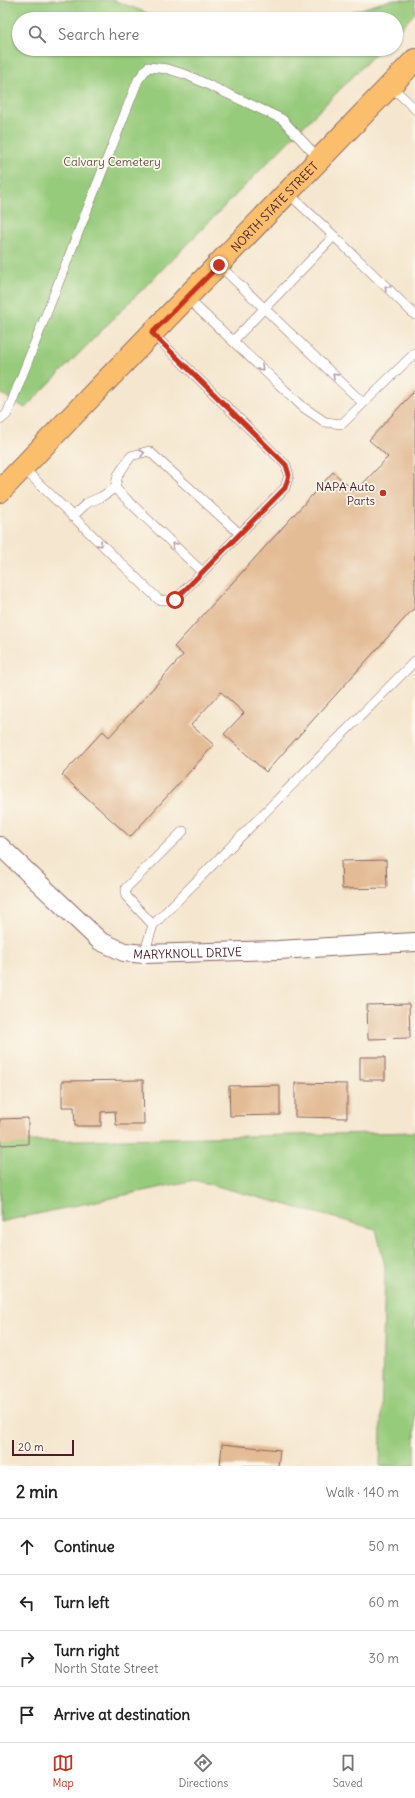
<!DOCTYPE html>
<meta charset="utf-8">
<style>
:root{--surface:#fff;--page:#f2f2f2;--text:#222;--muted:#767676;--line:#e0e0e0;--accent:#c8321e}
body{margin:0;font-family:Delius,sans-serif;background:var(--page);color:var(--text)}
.scale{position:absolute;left:12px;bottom:10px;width:62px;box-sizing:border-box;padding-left:4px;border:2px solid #4a1f2b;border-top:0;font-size:11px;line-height:14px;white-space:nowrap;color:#4a1f2b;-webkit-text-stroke:3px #fbf7ec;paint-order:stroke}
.stop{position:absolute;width:12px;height:12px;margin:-9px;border:3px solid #c8321e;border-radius:50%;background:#fff}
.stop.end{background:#c8321e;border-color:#fff;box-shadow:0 1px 4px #0008}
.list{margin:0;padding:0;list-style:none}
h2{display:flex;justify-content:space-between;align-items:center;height:52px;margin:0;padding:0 16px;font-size:17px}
h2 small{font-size:13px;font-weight:400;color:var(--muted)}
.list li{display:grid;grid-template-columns:26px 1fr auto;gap:12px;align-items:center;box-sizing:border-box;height:56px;padding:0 16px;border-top:1px solid var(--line)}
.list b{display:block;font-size:15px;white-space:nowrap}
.list p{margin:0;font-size:13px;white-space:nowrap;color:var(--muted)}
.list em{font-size:13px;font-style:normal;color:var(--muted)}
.icon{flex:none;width:22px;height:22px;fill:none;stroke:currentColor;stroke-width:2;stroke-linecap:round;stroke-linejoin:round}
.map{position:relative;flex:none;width:415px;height:1466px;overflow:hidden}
.search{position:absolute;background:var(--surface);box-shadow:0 1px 3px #0004;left:12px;right:12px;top:12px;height:44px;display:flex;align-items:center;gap:10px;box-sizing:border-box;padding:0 14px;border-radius:22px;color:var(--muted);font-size:15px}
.sheet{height:276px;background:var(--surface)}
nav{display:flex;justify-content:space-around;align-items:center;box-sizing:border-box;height:56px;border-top:1px solid var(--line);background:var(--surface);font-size:11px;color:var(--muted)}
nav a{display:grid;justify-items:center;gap:2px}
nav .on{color:var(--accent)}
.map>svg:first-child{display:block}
.green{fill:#97cb7c;stroke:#707554}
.building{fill:#e3bb94}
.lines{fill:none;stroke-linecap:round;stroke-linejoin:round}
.service-casing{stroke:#866564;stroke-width:10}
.minor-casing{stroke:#866564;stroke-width:20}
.primary-casing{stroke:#866564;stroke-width:24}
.service{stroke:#fff;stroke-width:9}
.minor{stroke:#fff;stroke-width:18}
.primary{stroke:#fabe6d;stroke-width:22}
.oneway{stroke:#ae9aa0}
.route{stroke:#c8321e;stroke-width:5}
.poi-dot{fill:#c8321e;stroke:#fbf7ec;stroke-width:1.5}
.labels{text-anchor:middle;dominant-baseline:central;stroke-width:3.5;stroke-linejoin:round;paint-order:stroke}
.park-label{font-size:12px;fill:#615343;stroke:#fbf7ec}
.street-label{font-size:12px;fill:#4a1f2b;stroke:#fbf7ec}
.poi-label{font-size:12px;fill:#4a1f2b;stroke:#fbf7ec;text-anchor:end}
</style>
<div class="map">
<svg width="415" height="1466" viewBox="0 0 415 1466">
<rect width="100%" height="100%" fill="#fbf7ec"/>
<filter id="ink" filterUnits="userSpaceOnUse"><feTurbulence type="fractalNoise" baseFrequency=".025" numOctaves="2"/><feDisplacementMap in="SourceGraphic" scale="8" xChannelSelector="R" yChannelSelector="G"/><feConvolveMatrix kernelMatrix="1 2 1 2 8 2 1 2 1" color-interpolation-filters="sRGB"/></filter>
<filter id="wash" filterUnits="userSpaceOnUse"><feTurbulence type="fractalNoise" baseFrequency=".012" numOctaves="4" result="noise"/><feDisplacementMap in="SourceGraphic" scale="16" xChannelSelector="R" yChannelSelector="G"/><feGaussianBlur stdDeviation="0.9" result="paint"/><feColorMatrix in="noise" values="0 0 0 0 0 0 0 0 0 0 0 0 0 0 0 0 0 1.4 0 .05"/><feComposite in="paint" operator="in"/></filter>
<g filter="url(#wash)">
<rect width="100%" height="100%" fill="#f5e7cf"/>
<path class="green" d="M0,0H113L163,19H19V49H380L25,408L0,393Z
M391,0H415V13L396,33V19H327Z
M415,1132V1466H380L385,1266L376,1229L194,1180L0,1222V1142Z"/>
<g id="blocks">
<path class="building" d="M415,390V607L266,772L224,734L244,713L221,692L191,725L214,745L130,837L62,775L103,731L109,737L183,655L174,647L333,472L355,492L388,457L369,440Z
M386,860L387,888L342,889L341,861Z
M409,1004L410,1038L368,1039L367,1005Z
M360,1057H385V1080H360Z
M143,1080L144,1125H116L115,1111L101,1112V1126H75L74,1107H62V1081Z
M295,1083L347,1084V1118L295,1117Z
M280,1085V1115L230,1116L229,1086Z
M28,1118V1144L0,1145V1119Z
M222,1444L280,1450L278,1466H220Z"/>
</g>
</g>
<g filter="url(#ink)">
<use href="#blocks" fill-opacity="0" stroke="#866564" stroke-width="1"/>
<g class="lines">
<g class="service-casing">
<path id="service" d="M390,85L415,109
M287,192L334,236L415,315
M219,265L363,403
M187,298L303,407L325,422L342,424L415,353
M233,341L334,236
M0,420L7,414L138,80L148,67L168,69L187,75L282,119L319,159
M23,468L159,600H175L285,488L289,475L286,465L152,333
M72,517L87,503L101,497L115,488
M202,572L115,488L118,475L131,456L149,451L240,534
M153,925L126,896V888L183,831
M144,954L153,925L415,661"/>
</g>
<g class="minor-casing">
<g id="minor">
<path id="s1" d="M0,846L100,941L124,952L144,954L278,950L415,942"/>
</g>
</g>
<g class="primary-casing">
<g id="primary">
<path id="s2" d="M0,491L415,60"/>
</g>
</g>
<use href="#service" class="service"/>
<use href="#minor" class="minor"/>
<use href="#primary" class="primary"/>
</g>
<defs><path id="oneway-chevron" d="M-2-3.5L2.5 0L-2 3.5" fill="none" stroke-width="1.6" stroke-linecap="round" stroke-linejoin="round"/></defs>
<g class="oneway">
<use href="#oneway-chevron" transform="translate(387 288) rotate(-135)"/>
<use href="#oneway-chevron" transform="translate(261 368) rotate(44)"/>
<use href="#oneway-chevron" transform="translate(335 376) rotate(-136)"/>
<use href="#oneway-chevron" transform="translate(142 453) rotate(-14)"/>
<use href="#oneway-chevron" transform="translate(100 544) rotate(44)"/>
<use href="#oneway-chevron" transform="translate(174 545) rotate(-136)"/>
</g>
</g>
<g class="lines" filter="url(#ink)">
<path class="route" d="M175,600L285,488L289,475L286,465L152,333L219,265"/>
</g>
<circle class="poi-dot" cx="383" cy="493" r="4"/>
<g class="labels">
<g class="park-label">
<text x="112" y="161">Calvary Cemetery</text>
</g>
<g class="street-label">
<text stroke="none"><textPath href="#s2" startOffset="395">NORTH STATE STREET</textPath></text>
<text stroke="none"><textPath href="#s1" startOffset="228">MARYKNOLL DRIVE</textPath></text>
</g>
<g class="poi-label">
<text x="375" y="486">NAPA Auto<tspan x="375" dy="14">Parts</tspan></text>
</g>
</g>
</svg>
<div class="scale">20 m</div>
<div class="stop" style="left:175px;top:600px"></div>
<div class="stop end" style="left:219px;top:265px"></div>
<div class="search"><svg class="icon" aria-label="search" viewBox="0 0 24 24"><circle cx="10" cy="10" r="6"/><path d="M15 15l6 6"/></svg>Search here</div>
</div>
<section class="sheet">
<h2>2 min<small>Walk · 140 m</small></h2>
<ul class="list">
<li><svg class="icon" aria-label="ahead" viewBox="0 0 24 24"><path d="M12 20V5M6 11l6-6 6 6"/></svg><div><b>Continue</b></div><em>50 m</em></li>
<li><svg class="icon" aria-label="left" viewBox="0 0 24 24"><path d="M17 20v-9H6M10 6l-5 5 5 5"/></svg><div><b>Turn left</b></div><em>60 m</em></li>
<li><svg class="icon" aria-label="right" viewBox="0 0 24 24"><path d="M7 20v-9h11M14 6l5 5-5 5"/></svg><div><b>Turn right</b><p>North State Street</p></div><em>30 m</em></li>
<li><svg class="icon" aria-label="arrive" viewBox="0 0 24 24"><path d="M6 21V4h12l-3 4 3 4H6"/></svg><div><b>Arrive at destination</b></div></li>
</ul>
</section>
<nav>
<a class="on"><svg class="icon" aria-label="map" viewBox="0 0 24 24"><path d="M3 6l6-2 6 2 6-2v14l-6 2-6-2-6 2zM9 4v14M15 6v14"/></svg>Map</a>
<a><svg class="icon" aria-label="directions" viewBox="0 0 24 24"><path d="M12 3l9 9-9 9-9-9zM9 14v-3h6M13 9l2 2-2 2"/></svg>Directions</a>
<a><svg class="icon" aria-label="saved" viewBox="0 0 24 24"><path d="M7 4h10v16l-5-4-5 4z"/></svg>Saved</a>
</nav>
